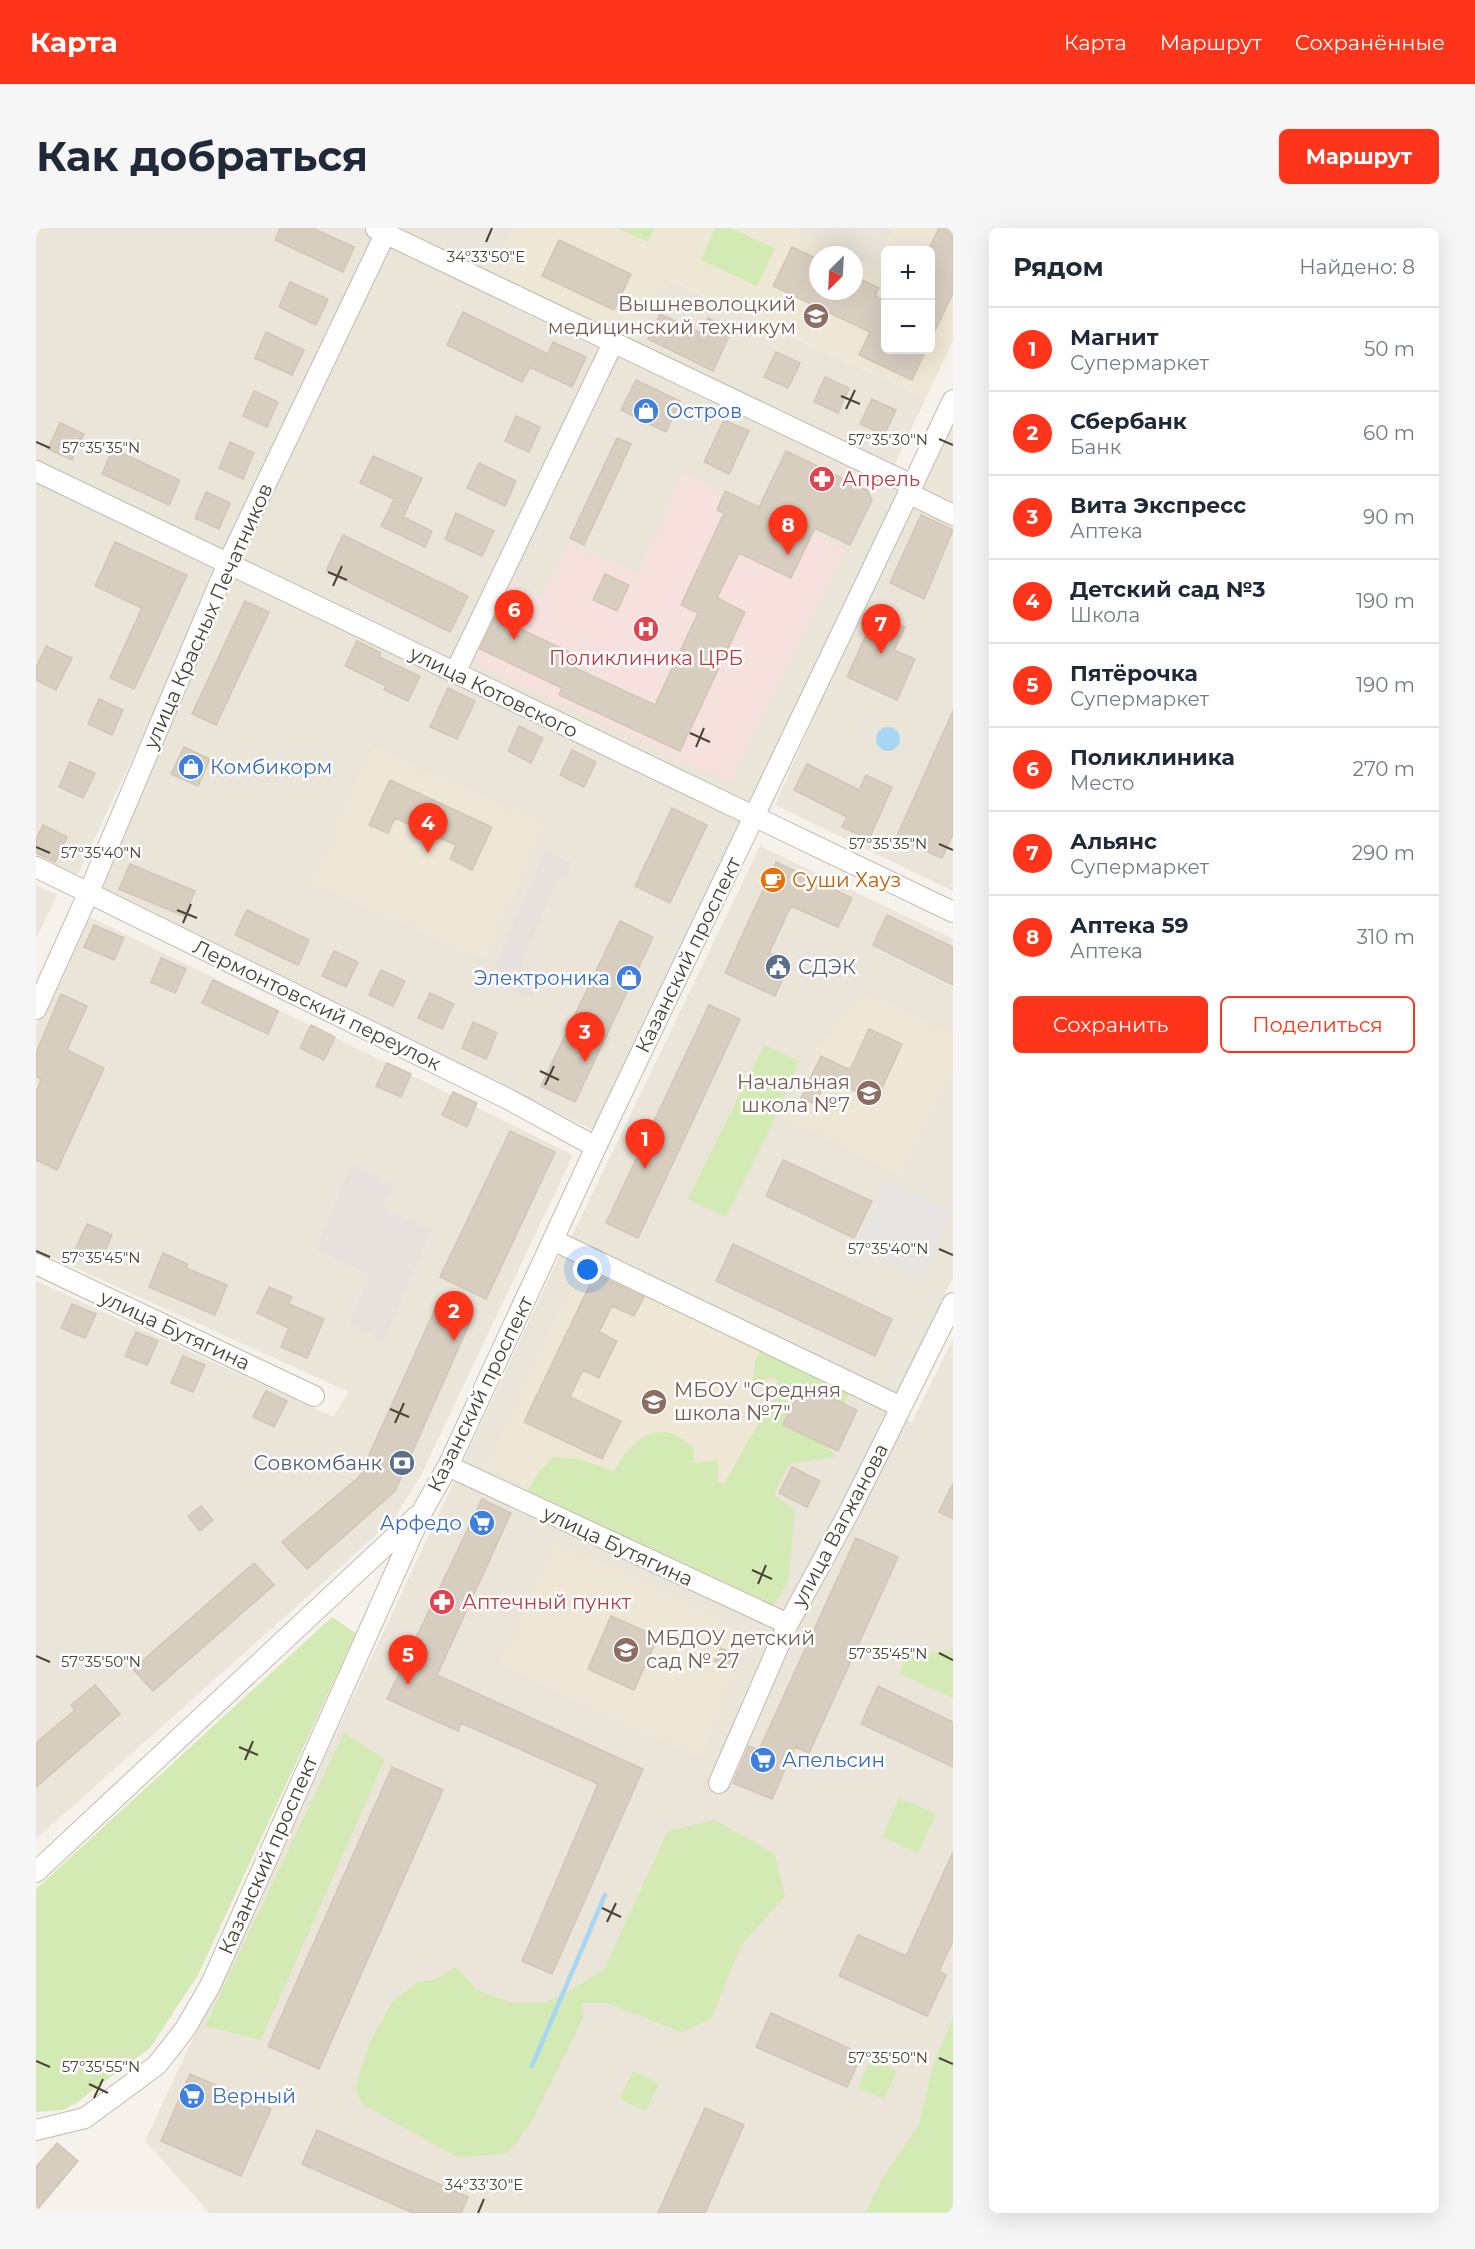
<!DOCTYPE html>
<html lang="ru">
<meta charset="utf-8">
<style>
:root{--surface:#fff;--page:#f6f6f7;--text:#1f2937;--muted:#747a83;--line:#e0e1e3;--accent:#fe351a}
body{margin:0;font-family:Montserrat,sans-serif;background:var(--page);color:var(--text)}
.controls{position:absolute;right:18px;top:18px;display:grid;overflow:hidden;border-radius:9px;box-shadow:0 6px 24px #0002}
.controls button{width:54px;height:54px;display:grid;place-items:center;padding:0;border:0;border-bottom:2px solid var(--line);background:var(--surface);color:var(--text);font:30px sans-serif}
.compass{position:absolute;left:773px;top:18px;width:54px;height:54px;border-radius:50%;background:var(--surface);box-shadow:0 6px 24px #0002;rotate:204deg}
.you{position:absolute;left:552px;top:1042px;width:21px;height:21px;margin:-15px;border:4px solid #fff;border-radius:50%;background:#1a73e8;box-shadow:0 0 0 9px #1a73e833}
.badge{display:grid;place-items:center;width:39px;height:39px;border-radius:50%;background:var(--accent);color:#fff;font-size:20px;font-weight:700}
.pin{position:absolute;translate:-50% -50px;filter:drop-shadow(0 2px 3px #0008)}
.pin::after{content:'';position:absolute;top:32px;width:21px;height:18px;background:inherit;clip-path:polygon(0 0,100% 0,50% 100%)}
.list{margin:0;padding:0;list-style:none}
h2{display:flex;justify-content:space-between;align-items:center;height:78px;margin:0;padding:0 24px;font-size:26px}
h2 small{font-size:20px;font-weight:400;color:var(--muted)}
.list li{display:grid;grid-template-columns:39px 1fr auto;gap:18px;align-items:center;box-sizing:border-box;height:84px;padding:0 24px;border-top:2px solid var(--line)}
.list b{display:block;font-size:22px;white-space:nowrap}
.list p{margin:0;font-size:20px;white-space:nowrap;color:var(--muted)}
.list em{font-size:20px;font-style:normal;color:var(--muted)}
.actions{display:flex;gap:12px;padding:18px 24px}
.actions a{flex:1;padding:14px 0;border:2px solid var(--accent);border-radius:9px;text-align:center;font-size:21px;color:var(--accent)}
.actions .main{background:var(--accent);color:#fff}
.map{position:relative;flex:none;width:917px;height:1985px;overflow:hidden;border-radius:9px}
header{display:flex;align-items:center;gap:36px;box-sizing:border-box;height:84px;padding:0 30px;background:var(--accent);color:#fff}
header strong{font-size:28px}
nav{display:flex;gap:33px;margin-inline-start:auto;font-size:21px}
.intro{display:flex;align-items:center;justify-content:space-between;box-sizing:border-box;height:144px;padding:0 36px}
h1{margin:0;font-size:42px}
.button{padding:15px 27px;border-radius:9px;background:var(--accent);color:#fff;font-size:21px;font-weight:700}
main{display:flex;gap:36px;padding:0 36px}
aside{flex:1;background:var(--surface);border-radius:9px;box-shadow:0 6px 24px #0002}
.map>svg:first-child{display:block}
.residential{fill:#eae4d9}
.industrial{fill:#e6e1dc}
.education{fill:#efe7d5;fill-rule:evenodd}
.medical{fill:#f6e1df}
.green{fill:#d3eab4}
.parking{fill:#e7e5e2}
.water{fill:#a7d6f2}
.lines{fill:none;stroke-linecap:round;stroke-linejoin:round}
.stream{stroke:#a7d6f2;stroke-width:4.5}
.building{fill:#d8cec0;stroke:#d3c5b3;stroke-width:1.5}
.minor-casing{stroke:#c2baad;stroke-width:22}
.minor{stroke:#fff;stroke-width:20}
.ticks{fill:none;stroke:#4a4338;stroke-width:2}
.labels{text-anchor:middle;dominant-baseline:central;stroke-width:5;stroke-linejoin:round;paint-order:stroke}
.education-label{font-size:20px;fill:#785e54;stroke:#fff;text-anchor:end}
.shop-label{font-size:20px;fill:#366cbe;stroke:#fff;text-anchor:start}
.health-label{font-size:20px;fill:#be3a42;stroke:#fff;text-anchor:start}
.street-label{font-size:20px;fill:#4a4338;stroke:#fff}
.food-label{font-size:20px;fill:#c56008;stroke:#fff;text-anchor:start}
.service-label{font-size:20px;fill:#4e5e75;stroke:#fff;text-anchor:start}
.ticks-label{font-size:15px;text-anchor:middle;fill:#4a4338;stroke:#fff;stroke-width:5;stroke-linejoin:round;paint-order:stroke}
</style>
<header>
<strong>Карта</strong>
<nav><a>Карта</a><a>Маршрут</a><a>Сохранённые</a></nav>
</header>
<div class="intro"><h1>Как добраться</h1><a class="button">Маршрут</a></div>
<main>
<div class="map">
<svg width="917" height="1985" viewBox="0 0 917 1985">
<rect width="100%" height="100%" fill="#f6f2eb"/>
<path class="residential" d="M0,0H327L342,7L191,331L0,238Z
M355,0H478L454,52Z
M754,0H858L839,40L818,30V27H812Z
M353,13L869,257L717,582L196,333Z
M628,50L890,170L857,240L598,118Z
M917,181V663L739,577L878,262Z
M0,243L188,335L39,652L0,632Z
M194,344L709,590L559,903L62,658Z
M724,618L917,711V1050L861,1166L535,1010Z
M0,657L21,667L0,711Z
M48,686L537,927L384,1249L358,1291L0,1611V1053L297,1189L313,1164L0,1022V798Z
M525,1025L876,1194L917,1111V1842L850,1985H174L109,1913Z"/>
<path class="industrial" d="M509,623L535,635L528,650L523,648L485,737L506,746L496,770L465,756L471,743L459,738Z
M315,937L358,957L346,980L395,1002L348,1112L313,1096L334,1047L280,1021Z"/>
<path class="education" d="M478,0H754L812,27H782V63H818V30L839,40L858,0H917V113L890,170L629,50L598,118L454,52ZM850,22H894V122H850Z
M337,519L508,597L448,731L275,654Z
M830,767L917,806V839L865,946L749,891L783,818Z
M546,1035L769,1143L673,1344L451,1240Z
M521,1313L716,1409L662,1530L464,1435Z"/>
<path class="medical" d="M647,245L809,321L694,554L434,432L474,355L506,371L532,316L602,346Z"/>
<path class="green" d="M581,0H618L612,14Z
M679,0H694L739,20L721,58L665,32Z
M728,817L763,833L734,901L690,989L652,971Z
M729,1116L814,1158C811,1180 796,1193 786,1213L800,1229L753,1236L738,1266L759,1283L752,1354L738,1378C702,1382 671,1345 641,1332C635,1330 628,1330 622,1329L491,1265L500,1248L516,1229L543,1231L578,1243C590,1222 610,1197 638,1206C645,1209 652,1216 658,1220L657,1235L682,1232V1252L687,1257L743,1160L740,1149L717,1154L719,1132Z
M296,1389L320,1405L162,1747L114,1820L40,1875L27,1882L0,1884V1661Z
M917,1422V1470L864,1446L869,1428Z
M308,1505L349,1531L225,1812L169,1798Z
M863,1570L900,1586L882,1625L846,1609Z
M678,1592L739,1626L749,1668L705,1718L675,1791L645,1804L571,1775H546L547,1791L492,1901L488,1902L480,1916L468,1926L421,1929L326,1876L319,1861L333,1816L356,1774L381,1754L398,1752L420,1739L441,1762L476,1775H509L537,1761L568,1741L632,1603Z
M917,1790V1985H829L848,1948L883,1896L896,1840Z
M835,1831L861,1843L848,1871L822,1860Z
M597,1843L623,1855L610,1883L584,1871Z"/>
<path class="parking" d="M850,953L916,984L886,1050L819,1019Z"/>
<path class="water" d="M840 511a12 12 0 1 1 24 0a12 12 0 1 1-24 0Z"/>
<g class="lines">
<path class="stream" d="M496,1838L569,1667"/>
</g>
<path class="building" d="M244,0H276L318,19L307,44L239,12Z
M903,0H917V65L894,113V19Z
M523,12L595,46L578,82L506,48Z
M756,19L782,31V63H818V48L843,60L839,68L849,73V122H890L876,152L823,127L834,104L737,58Z
M254,54L292,71L280,97L243,79Z
M427,84L512,126L517,114L550,129L536,159L494,139L486,154L411,117Z
M624,86L665,105L672,90L696,101L677,143L612,111Z
M230,104L268,122L256,147L219,130Z
M740,124L764,135L752,160L728,149Z
M789,149L813,160L802,185L778,174Z
M600,152L644,173L630,204L585,182Z
M218,163L242,174L231,199L207,188Z
M836,171L860,182L848,207L824,196Z
M480,188L504,199L493,224L469,213Z
M688,192L713,203L693,246L668,234Z
M24,195L48,206L36,232L12,221Z
M581,210L595,216L548,317L534,310Z
M194,214L218,225L207,251L183,240Z
M77,221L144,252L133,277L66,246Z
M750,223L831,262L836,272L814,317L779,300L755,350L703,325L681,370L709,384L644,523L523,467L526,460L444,421L459,389L542,428L537,439L619,477L662,385L645,377L688,285L681,282L689,263L723,279Z
M337,228L386,250L367,289L396,303L389,319L345,298L358,271L324,255Z
M443,235L480,253L469,278L431,260Z
M170,264L194,275L183,301L159,290Z
M420,285L458,303L446,328L409,311Z
M885,287L917,302L888,371L854,355Z
M307,307L432,368L414,404L290,343Z
M79,314L151,347L98,461L74,450L106,380L59,358Z
M569,346L593,357L581,383L557,372Z
M209,373L233,384L180,497L156,486Z
M840,385L869,399L858,422L879,431L861,472L811,449Z
M321,413L345,425L343,429L384,448L372,473L348,462L350,458L309,438Z
M10,418L36,430L20,462L0,452V440Z
M412,460L439,473L421,511L394,499Z
M63,471L87,482L76,507L52,496Z
M917,483V606L906,630L860,610Z
M483,498L507,510L495,535L472,523Z
M148,519L174,531L162,558L135,546Z
M536,522L560,534L548,559L524,547Z
M34,534L59,545L47,570L23,559Z
M771,536L823,562L830,547L856,559L833,611L806,599L811,589L758,562Z
M354,552L456,599L436,642L414,631L420,617L359,590L352,605L333,597Z
M636,580L671,597L634,675L599,658Z
M7,597L31,609L19,634L0,625V612Z
M740,634L816,670L802,699L755,678L733,725L754,735L739,768L689,745Z
M94,636L159,663L148,688L83,661Z
M211,682L273,712L262,737L199,707Z
M851,687L917,719V757L837,717Z
M584,693L617,709L539,874L505,858Z
M58,697L88,710L78,732L48,719Z
M298,723L322,734L310,759L286,748Z
M125,730L150,741L139,765L115,754Z
M345,742L369,753L357,778L333,767Z
M177,752L242,783L232,806L166,775Z
M394,765L418,776L406,801L382,790Z
M25,766L51,778L31,822L68,840L21,942L0,932V864L6,851L0,849V825Z
M673,777L704,791L602,1010L570,995Z
M437,794L461,805L450,831L426,820Z
M275,797L299,809L288,832L264,820Z
M833,801L866,816L840,873L791,850L779,876L765,870L785,828L814,842Z
M351,835L375,846L365,869L340,858Z
M417,864L441,875L431,899L406,887Z
M474,903L519,924L450,1071L404,1049Z
M747,932L836,973L818,1010L730,968Z
M51,996L76,1007L63,1035L38,1024Z
M697,1016L856,1091L839,1128L680,1053Z
M127,1025L152,1036L150,1040L191,1057L179,1087L113,1059Z
M559,1046L608,1069L598,1088L576,1078L563,1104L581,1113L563,1150L547,1142L534,1169L585,1193L566,1231L488,1194Z
M233,1059L256,1069L253,1076L288,1091L271,1130L245,1119L253,1100L221,1085Z
M36,1076L60,1086L49,1110L25,1100Z
M401,1077L435,1092L359,1263L271,1341L246,1314L323,1249Z
M100,1104L122,1113L111,1137L89,1128Z
M147,1128L169,1137L157,1164L135,1155Z
M767,1156L821,1182L802,1223L747,1197Z
M230,1163L251,1173L238,1199L217,1189Z
M756,1239L784,1253L771,1279L743,1265Z
M917,1255V1291L903,1284Z
M446,1271L475,1285L401,1447L607,1541L516,1746L486,1733L562,1556L425,1495L422,1503L351,1471Z
M165,1278L177,1292L164,1303L152,1288Z
M820,1310L862,1329L773,1525L759,1519L736,1571L697,1555L713,1518L723,1522Z
M218,1335L238,1357L117,1463L97,1441Z
M575,1388L622,1409L598,1462L552,1441Z
M685,1420L704,1429L698,1443L678,1433Z
M59,1457L84,1486L0,1559V1515L39,1482L35,1477Z
M842,1458L917,1494V1539L825,1496Z
M356,1539L407,1562L283,1841L232,1818Z
M917,1624V1713L903,1743L910,1747L891,1788L803,1748L822,1707L870,1728Z
M735,1785L826,1826L811,1859L720,1819Z
M154,1846L235,1881L205,1948L125,1913Z
M669,1880L708,1897L669,1985H622Z
M281,1902L432,1969L425,1985H377L266,1936Z
M21,1915L42,1933L0,1983V1939Z"/>
<g class="lines">
<g class="minor-casing">
<path id="minor" d="M340,1L876,257
M0,243L917,684
M872,265L917,287
M419,445L577,115
M0,639L472,871L560,919
M0,781L53,664L192,335L352,0
M517,1012L865,1179
M0,1036L278,1168
M412,1238L752,1396
M683,1555L752,1396L813,1284L917,1075
M0,1644L381,1288
M0,1902L49,1890L121,1837L149,1801L174,1758L387,1282L412,1238L560,919L917,172"/>
</g>
<use href="#minor" class="minor"/>
</g>
<path class="ticks" d="M450,14L456,0M805,168L824,176M810,181L819,162M903,211L917,217M0,214L14,220M292,344L311,352M297,358L306,338M654,505L674,514M660,519L668,500M903,616L917,622M0,619L14,625M141,682L161,690M147,695L155,676M504,843L523,852M509,857L518,838M903,1021L917,1027M0,1023L14,1029M354,1181L373,1189M359,1195L368,1175M716,1342L736,1351M722,1356L730,1337M903,1425L917,1432M0,1428L14,1434M203,1519L222,1527M209,1532L217,1513M566,1680L585,1689M571,1694L580,1675M903,1830L917,1836M0,1833L14,1839M53,1856L72,1865M58,1870L67,1851M442,1985L448,1971"/>
<defs>
<g id="university-disc" transform="scale(1.35)"><circle r="9.5" fill="#8d6e63" stroke="#fff"/><path d="M0-5L7-2L0 1L-7-2ZM-4 1L0 2.5L4 1V4Q0 6-4 4Z" fill="#fff"/></g>
<g id="shop-disc" transform="scale(1.35)"><circle r="9.5" fill="#3f7fe0" stroke="#fff"/><path d="M-5-2.5h2.3a2.7 3.5 0 0 1 5.4 0H5L5.5 6h-11ZM-1.5-2.5h3a1.5 2.3 0 0 0-3 0Z" fill="#fff"/></g>
<g id="pharmacy-disc" transform="scale(1.35)"><circle r="9.5" fill="#e0444e" stroke="#fff"/><path d="M-2-6h4v4h4v4h-4v4h-4v-4h-4v-4h4Z" fill="#fff"/></g>
<g id="hospital-disc" transform="scale(1.35)"><circle r="9.5" fill="#e0444e" stroke="#fff"/><path d="M-5-5h3v3.5h4V-5h3V5h-3V1.5h-4V5h-3Z" fill="#fff"/></g>
<g id="cafe-disc" transform="scale(1.35)"><circle r="9.5" fill="#e8710a" stroke="#fff"/><path d="M-5.5-4.5H6V0H3Q3 3.5 0 3.5H-2.5Q-5.5 3.5-5.5 0ZM3-3.2v2h1.7v-2ZM-6 4.5H4V6H-6Z" fill="#fff"/></g>
<g id="civic-disc" transform="scale(1.35)"><circle r="9.5" fill="#5c6f8a" stroke="#fff"/><path d="M-.6-6.5H3V-4.5H.6V-3L4-1V1h2V6H-6V1h2V-1L-.6-3ZM-1.2 2.5V6h2.4V2.5Z" fill="#fff"/></g>
<g id="school-disc" transform="scale(1.35)"><circle r="9.5" fill="#8d6e63" stroke="#fff"/><path d="M0-5L7-2L0 1L-7-2ZM-4 1L0 2.5L4 1V4Q0 6-4 4Z" fill="#fff"/></g>
<g id="bank-disc" transform="scale(1.35)"><circle r="9.5" fill="#5c6f8a" stroke="#fff"/><path d="M-6-4H6V4H-6ZM0-2.3a2.3 2.3 0 1 0 0 4.6a2.3 2.3 0 1 0 0-4.6Z" fill="#fff"/></g>
<g id="supermarket-disc" transform="scale(1.35)"><circle r="9.5" fill="#3f7fe0" stroke="#fff"/><path d="M-6-5.5h2.5l.6 2H6L4.5 2H-2.5L-4.4-4H-6ZM-1.5 3.2a1.3 1.3 0 1 0 .1 0ZM3 3.2a1.3 1.3 0 1 0 .1 0Z" fill="#fff"/></g>
</defs>
<g fill-rule="evenodd">
<use href="#university-disc" x="780" y="88"/>
<use href="#shop-disc" x="610" y="183"/>
<use href="#pharmacy-disc" x="786" y="251"/>
<use href="#hospital-disc" x="610" y="401"/>
<use href="#shop-disc" x="155" y="539"/>
<use href="#cafe-disc" x="737" y="652"/>
<use href="#civic-disc" x="742" y="739"/>
<use href="#shop-disc" x="593" y="750"/>
<use href="#school-disc" x="833" y="865"/>
<use href="#school-disc" x="618" y="1174"/>
<use href="#bank-disc" x="366" y="1235"/>
<use href="#supermarket-disc" x="446" y="1295"/>
<use href="#pharmacy-disc" x="406" y="1374"/>
<use href="#school-disc" x="590" y="1422"/>
<use href="#supermarket-disc" x="727" y="1532"/>
<use href="#supermarket-disc" x="156" y="1868"/>
</g>
<g class="labels">
<g class="education-label">
<text x="760" y="76">Вышневолоцкий<tspan x="760" dy="23">медицинский техникум</tspan></text>
<text x="814" y="854">Начальная<tspan x="814" dy="23">школа №7</tspan></text>
<text x="638" y="1162" text-anchor="start">МБОУ "Средняя<tspan x="638" dy="23">школа №7"</tspan></text>
<text x="610" y="1410" text-anchor="start">МБДОУ детский<tspan x="610" dy="23">сад № 27</tspan></text>
</g>
<g class="shop-label">
<text x="630" y="183">Остров</text>
<text x="174" y="539">Комбикорм</text>
<text x="574" y="750" text-anchor="end">Электроника</text>
<text x="426" y="1295" text-anchor="end">Арфедо</text>
<text x="746" y="1532">Апельсин</text>
<text x="176" y="1868">Верный</text>
</g>
<g class="health-label">
<text x="806" y="251">Апрель</text>
<text x="610" y="430" text-anchor="middle">Поликлиника ЦРБ</text>
<text x="426" y="1374">Аптечный пункт</text>
</g>
<g class="street-label">
<text transform="translate(172 388) rotate(-66)">улица Красных Печатников</text>
<text transform="translate(458 464) rotate(26)">улица Котовского</text>
<text transform="translate(652 727) rotate(-64)">Казанский проспект</text>
<text transform="translate(281 777) rotate(26)">Лермонтовский переулок</text>
<text transform="translate(139 1102) rotate(25)">улица Бутягина</text>
<text transform="translate(444 1166) rotate(-64)">Казанский проспект</text>
<text transform="translate(804 1297) rotate(-62)">улица Вагжанова</text>
<text transform="translate(582 1318) rotate(25)">улица Бутягина</text>
<text transform="translate(232 1627) rotate(-66)">Казанский проспект</text>
</g>
<g class="food-label">
<text x="756" y="652">Суши Хауз</text>
</g>
<g class="service-label">
<text x="762" y="739">СДЭК</text>
<text x="346" y="1235" text-anchor="end">Совкомбанк</text>
</g>
</g>
<g class="ticks-label">
<text x="450" y="34">34°33'50"E</text>
<text x="852" y="217">57°35'30"N</text>
<text x="65" y="225">57°35'35"N</text>
<text x="852" y="621">57°35'35"N</text>
<text x="65" y="630">57°35'40"N</text>
<text x="852" y="1026">57°35'40"N</text>
<text x="65" y="1035">57°35'45"N</text>
<text x="852" y="1431">57°35'45"N</text>
<text x="65" y="1439">57°35'50"N</text>
<text x="852" y="1835">57°35'50"N</text>
<text x="65" y="1844">57°35'55"N</text>
<text x="448" y="1962">34°33'30"E</text>
</g>
</svg>
<div class="controls">
<button>+</button>
<button>−</button>
</div>
<svg class="compass" viewBox="-18 -18 36 36"><path d="M0-13l5 13h-10z" fill="#e53935"/><path d="M0 13l5-13h-10z" fill="#747a83"/></svg>
<div class="you"></div>
<div class="pin badge" style="left:609px;top:941px">1</div>
<div class="pin badge" style="left:418px;top:1113px">2</div>
<div class="pin badge" style="left:549px;top:834px">3</div>
<div class="pin badge" style="left:392px;top:625px">4</div>
<div class="pin badge" style="left:372px;top:1457px">5</div>
<div class="pin badge" style="left:478px;top:412px">6</div>
<div class="pin badge" style="left:845px;top:426px">7</div>
<div class="pin badge" style="left:752px;top:327px">8</div>
</div>
<aside>
<h2>Рядом<small>Найдено: 8</small></h2>
<ul class="list">
<li><span class="badge">1</span><div><b>Магнит</b><p>Супермаркет</p></div><em>50 m</em></li>
<li><span class="badge">2</span><div><b>Сбербанк</b><p>Банк</p></div><em>60 m</em></li>
<li><span class="badge">3</span><div><b>Вита Экспресс</b><p>Аптека</p></div><em>90 m</em></li>
<li><span class="badge">4</span><div><b>Детский сад №3</b><p>Школа</p></div><em>190 m</em></li>
<li><span class="badge">5</span><div><b>Пятёрочка</b><p>Супермаркет</p></div><em>190 m</em></li>
<li><span class="badge">6</span><div><b>Поликлиника</b><p>Место</p></div><em>270 m</em></li>
<li><span class="badge">7</span><div><b>Альянс</b><p>Супермаркет</p></div><em>290 m</em></li>
<li><span class="badge">8</span><div><b>Аптека 59</b><p>Аптека</p></div><em>310 m</em></li>
</ul>
<div class="actions"><a class="main">Сохранить</a><a>Поделиться</a></div>
</aside>
</main>
